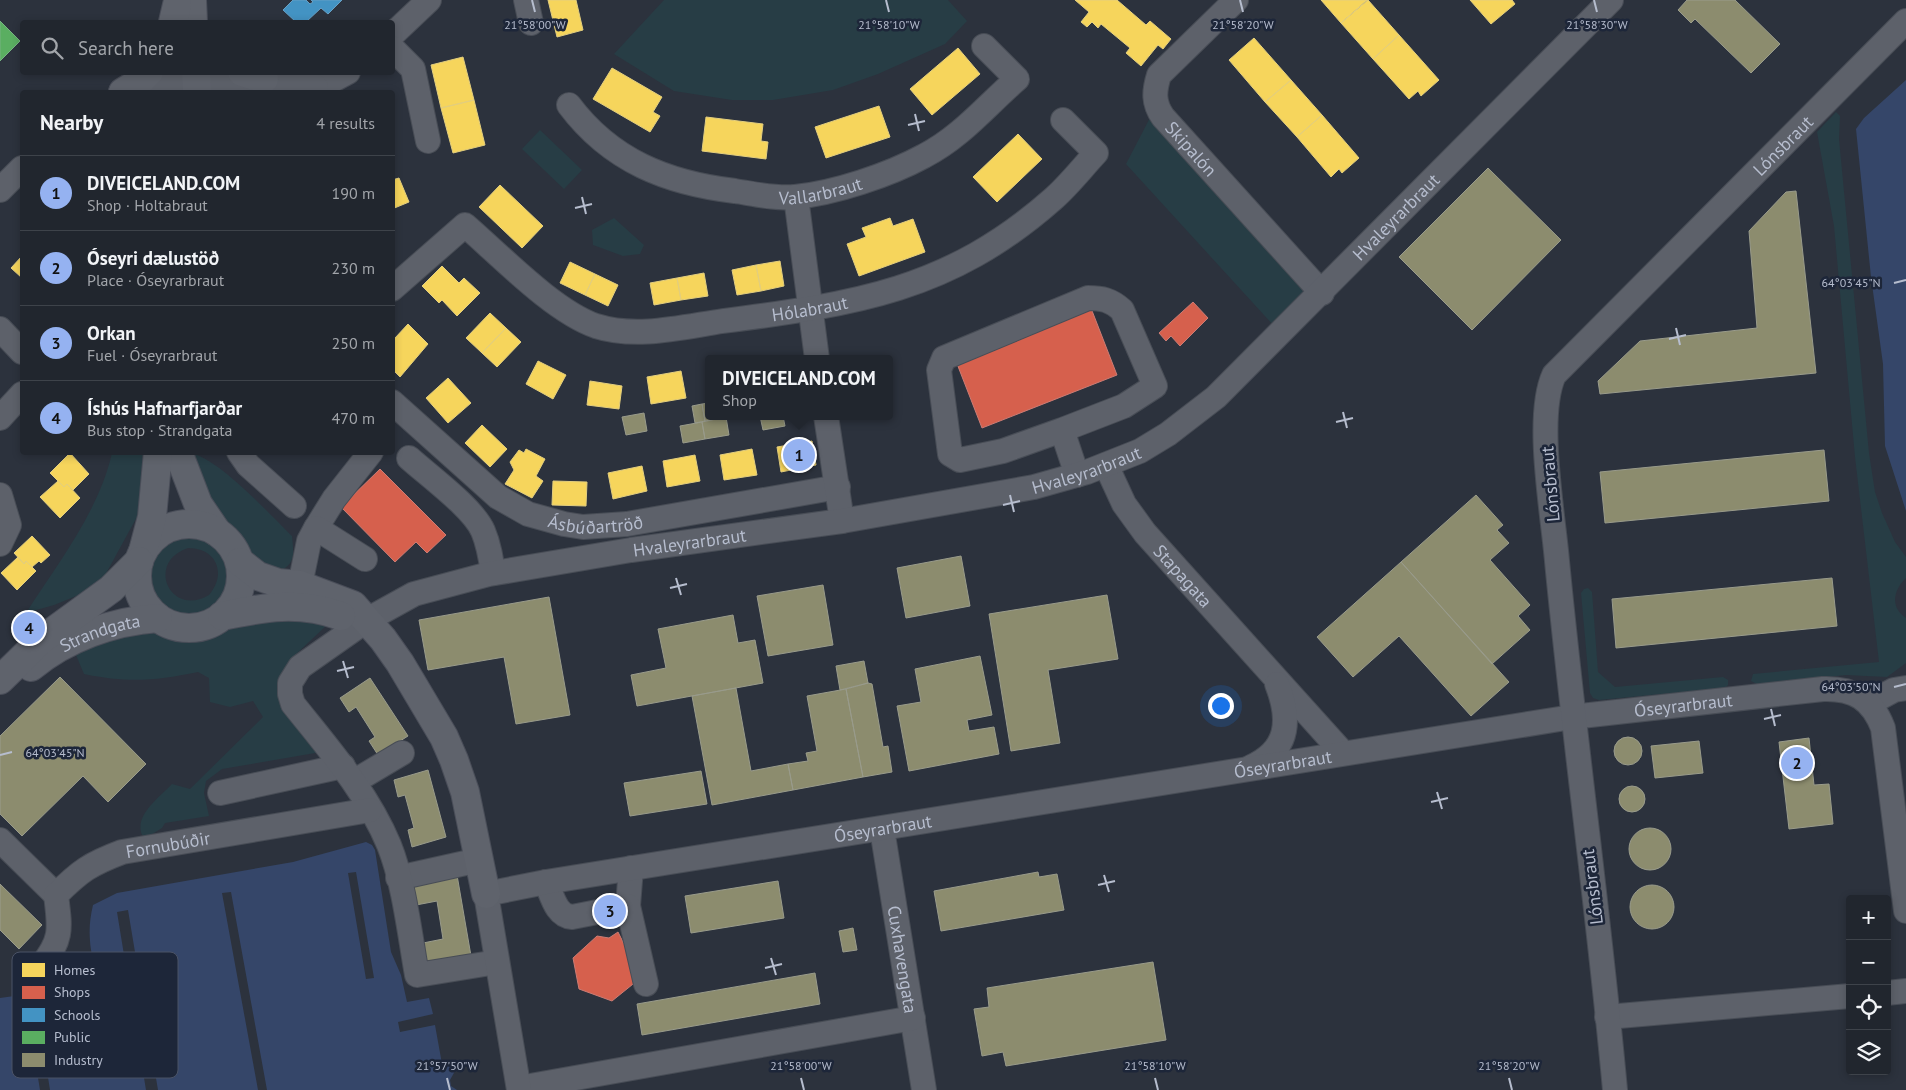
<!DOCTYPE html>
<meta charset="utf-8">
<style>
:root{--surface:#21262e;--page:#2d323a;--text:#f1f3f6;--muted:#a2a5aa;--line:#3e434a;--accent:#95b2f1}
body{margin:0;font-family:"PT Sans",sans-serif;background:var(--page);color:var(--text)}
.controls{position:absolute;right:15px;bottom:15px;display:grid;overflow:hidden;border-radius:5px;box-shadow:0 2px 8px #0003}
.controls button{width:45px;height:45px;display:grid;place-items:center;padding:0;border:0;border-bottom:1px solid var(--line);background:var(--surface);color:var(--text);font:25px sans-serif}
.you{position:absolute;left:1220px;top:705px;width:18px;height:18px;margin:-12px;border:4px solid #fff;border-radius:50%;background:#1a73e8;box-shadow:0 0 0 8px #1a73e833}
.badge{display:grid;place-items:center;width:32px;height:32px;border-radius:50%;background:var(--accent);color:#111;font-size:16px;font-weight:700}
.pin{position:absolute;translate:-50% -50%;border:2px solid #fff;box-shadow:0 1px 5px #0006}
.popup{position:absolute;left:705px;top:355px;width:188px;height:65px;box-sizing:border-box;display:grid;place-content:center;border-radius:5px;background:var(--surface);filter:drop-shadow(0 1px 4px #0005);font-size:16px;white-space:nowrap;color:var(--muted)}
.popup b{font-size:19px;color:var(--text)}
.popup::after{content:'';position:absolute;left:50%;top:100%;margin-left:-10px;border:10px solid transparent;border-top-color:var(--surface)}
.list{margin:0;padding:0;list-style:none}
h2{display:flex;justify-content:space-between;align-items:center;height:65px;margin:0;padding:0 20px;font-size:21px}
h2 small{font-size:16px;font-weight:400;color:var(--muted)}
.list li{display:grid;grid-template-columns:32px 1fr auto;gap:15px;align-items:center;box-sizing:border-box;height:75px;padding:0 20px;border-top:1px solid var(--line)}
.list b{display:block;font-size:19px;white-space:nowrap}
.list p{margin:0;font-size:16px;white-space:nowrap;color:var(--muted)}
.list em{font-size:16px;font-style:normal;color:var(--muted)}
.icon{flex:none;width:28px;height:28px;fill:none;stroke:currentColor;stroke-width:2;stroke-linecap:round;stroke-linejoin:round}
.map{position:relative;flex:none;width:1906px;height:1090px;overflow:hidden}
.search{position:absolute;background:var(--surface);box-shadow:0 2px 8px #0003;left:20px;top:20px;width:375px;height:55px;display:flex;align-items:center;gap:12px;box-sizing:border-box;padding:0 18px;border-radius:5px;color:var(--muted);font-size:19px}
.panel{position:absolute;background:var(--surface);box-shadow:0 2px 8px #0003;left:20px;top:90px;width:375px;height:365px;border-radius:5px}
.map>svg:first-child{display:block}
.green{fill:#273d45;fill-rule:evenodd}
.water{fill:#354669}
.pier{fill:#2c323d}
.homes{fill:#f6d55c;stroke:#e3ce7e}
.shops{fill:#d6604d;stroke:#cc7c74}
.schools{fill:#4393c3;stroke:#66a0c6}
.public{fill:#5aae61;stroke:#76b282}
.industry{fill:#8c8c6e;stroke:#999b8b}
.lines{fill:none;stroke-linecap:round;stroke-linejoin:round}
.minor-casing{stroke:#484d56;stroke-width:26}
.major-casing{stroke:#4a4e59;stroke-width:30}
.minor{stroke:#5d616a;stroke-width:24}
.major{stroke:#5f636c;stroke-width:28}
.ticks{fill:none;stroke:#b6bdce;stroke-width:2}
.labels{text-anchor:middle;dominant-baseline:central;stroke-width:5;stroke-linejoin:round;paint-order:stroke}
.street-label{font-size:18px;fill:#b6bdce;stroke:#1d2639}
.key{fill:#1d2639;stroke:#4b5366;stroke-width:1}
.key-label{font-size:14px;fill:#b6bdce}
.ticks-label{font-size:12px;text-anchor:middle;fill:#b6bdce;stroke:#1d2639;stroke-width:5;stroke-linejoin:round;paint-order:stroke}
</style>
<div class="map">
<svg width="1906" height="1090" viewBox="0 0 1906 1090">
<rect width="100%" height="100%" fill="#2c323d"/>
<path class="green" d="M664,0H948L967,21L945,44L878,74L833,90L773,100H732L674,91L614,54Z
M1836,112L1840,116L1839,139L1869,453L1875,492L1882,513L1895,542L1906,557V578C1893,590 1890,608 1906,618V663L1887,677L1846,675L1757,684L1751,681L1753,674L1879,662L1855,457L1834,226L1817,132Z
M1152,114L1319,279L1274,326L1126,164Z
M540,130L582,170L564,189L522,149Z
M614,218L644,245L640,254L623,256L593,245L592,230Z
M112,453H143L138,515L103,579L86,592L54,605L26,613C58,563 99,511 112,453Z
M186,453C214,452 270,515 292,536C294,557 296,564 275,574L253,560L242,546L213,523Z
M195,531C265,546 233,636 177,614C166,610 155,600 152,588C142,556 166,534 195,531ZM188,548C217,548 227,574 209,595C170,618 145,562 188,548Z
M1588,588L1592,592L1598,672L1615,687L1723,677L1728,680V685L1725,688L1599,700L1593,698L1590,693L1581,593L1584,589Z
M277,612L328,624L293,657L280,686L321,752L222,769L206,781L204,793L209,816L165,823L162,828L149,836L142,835C134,815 159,798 172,784L190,789L263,717L253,701L230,707L210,702L209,678L198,672C155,681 127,683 84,674L76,655L98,643L155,627C191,645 201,638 235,623C248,617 264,616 277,612Z"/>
<path class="water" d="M1906,80V511L1885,446L1883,364L1871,277L1856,129L1864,118Z
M366,842L372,845L375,850L391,952L401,975L407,1002L429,998L433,1014L398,1022L400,1032L435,1025L442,1064L460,1062L450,1080L451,1086L457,1090H0V998L36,993L91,981C97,964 91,958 90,941C89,928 90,918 93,905L117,893L293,862Z"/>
<path class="pier" d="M356,872L374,978L366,979L348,873Z
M231,892L267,1090H258L222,893Z
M128,910L158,1090H146L117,912Z
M37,1008L50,1090H40L27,1010Z"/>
<path class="homes" d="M548,0H576L583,30L557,37Z
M1075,0H1117L1146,25L1150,21L1171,39L1163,49L1158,45L1141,66L1126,53L1130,48L1101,24L1098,28L1092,22L1087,27L1081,22L1089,12Z
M1321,0H1367L1341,23Z
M1368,0L1399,35L1373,59L1341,23Z
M1470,0H1512L1515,4L1491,24Z
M1399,35L1439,80L1421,96L1418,91L1409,99L1373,59Z
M1254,38L1291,80L1265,102L1229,60Z
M958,48L980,74L932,115L910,89Z
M463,57L474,100L441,108L431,65Z
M612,68L662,97L653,112L660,116L650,132L593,99Z
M1291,80L1322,115L1297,137L1265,102Z
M474,100L485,145L453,153L441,108Z
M879,106L890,137L826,158L815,127Z
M1322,115L1359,158L1342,173L1339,169L1331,177L1297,137Z
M706,117L763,124L761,141L768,142L766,159L702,151Z
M1018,134L1042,159L997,202L973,177Z
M399,178L409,202L392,209V180Z
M500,185L543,226L522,248L479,207Z
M890,218L893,226L913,219L925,252L859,276L847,244L866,237L862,228Z
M22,256V278L11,268Z
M780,261L784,286L761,291L756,265Z
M570,262L595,274L585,295L560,283Z
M756,265L761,291L737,295L732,270Z
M442,266L459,283L464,278L480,293L457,316L442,300L439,303L422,286Z
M704,273L708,296L681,300L677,278Z
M595,274L618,285L608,306L585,295Z
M677,278L681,300L654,305L650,283Z
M490,313L506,328L482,353L466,338Z
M408,324L428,344L400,377L392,369V335L395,338Z
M506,328L521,342L497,367L482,353Z
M538,361L566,375L553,399L526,384Z
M681,371L686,398L651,404L647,377Z
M448,378L471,403L448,423L426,398Z
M590,381L622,386L619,409L587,405Z
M482,425L507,449L490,467L465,443Z
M812,441L816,465L781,472L777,447Z
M526,449L545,459L536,476L543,481L532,498L505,484L514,470L510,462L519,450L524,453Z
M752,449L757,475L724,480L720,455Z
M70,453L89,474L73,490L67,484L64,487L50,473Z
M695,455L700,481L667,487L663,461Z
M642,466L647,491L613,499L608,473Z
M58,481L64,487L67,484L80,498L60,518L40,497Z
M553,481L587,482L586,506L552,505Z
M32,536L50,555L41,563L39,561L32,567L26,561L24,564L14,553Z
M18,557L24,564L26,561L36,571L17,590L1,573Z"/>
<path class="shops" d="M1193,302L1208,318L1180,346L1171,336L1166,341L1159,333Z
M1089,303L1117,375L982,428L954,356Z
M380,469L446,535L427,553L416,542L395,562L341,507Z
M618,932L624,944L632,947L638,980L612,1001L579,989L573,958L597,936L609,938Z"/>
<path class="schools" d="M293,0H306L310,4L313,2L311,0H342L328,14L321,8L306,22H296L283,10Z"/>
<path class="public" d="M0,21L20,41L0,61Z"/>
<path class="industry" d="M1687,0H1735L1780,44L1751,73L1695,19L1691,23L1678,10Z
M1488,168L1561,240L1472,330L1399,257Z
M1796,191L1816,373L1600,394L1598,381L1640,341L1757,328L1749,231L1786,192Z
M709,403V416H720V418L705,421L702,404Z
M702,404L705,421L695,423L692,406Z
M644,413L647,431L626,435L622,417Z
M760,416H783L785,426L763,430Z
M726,417L729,435L705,439L702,422Z
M702,422L705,439L683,443L680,426Z
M1824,450L1829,501L1605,523L1600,472Z
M1476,495L1503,525L1497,530L1509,543L1490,560L1530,605L1518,616L1530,630L1492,664L1401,562Z
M961,556L970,606L906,618L897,568Z
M1401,562L1509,682L1471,716L1399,636L1353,677L1317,637Z
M1832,578L1837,626L1616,648L1612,599Z
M823,585L833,645L768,656L757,596Z
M1107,595L1118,659L1048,670L1060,743L1011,751L989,614Z
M549,597L570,715L516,724L504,657L428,670L419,620Z
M733,615L738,643L755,640L763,683L637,706L631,675L666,668L658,629Z
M980,656L992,715L967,720L969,731L994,727L999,754L909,771L897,706L921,702L915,669Z
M864,661L868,683L840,690L836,666Z
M60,677L146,764L108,802L83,776L22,836L0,814V736Z
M370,678L408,736L378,755L369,741L375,737L356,707L349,712L340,698Z
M868,683L872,684L883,747L888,746L892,772L863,777L846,689Z
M736,688L751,771L788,764L793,790L712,805L692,696Z
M846,689L863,777L793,790L788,764L808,761L806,753L817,751L807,696Z
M1614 751a14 14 0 1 1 28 0a14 14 0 1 1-28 0Z
M1809,738L1814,785L1829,784L1833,824L1789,829L1779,742Z
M1699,741L1703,773L1655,778L1651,746Z
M428,770L446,837L412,847L408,830L414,828L405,795L398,797L394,780Z
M701,771L707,804L630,816L624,783Z
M1619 799a13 13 0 1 1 26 0a13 13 0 1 1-26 0Z
M1629 849a21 21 0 1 1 42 0a21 21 0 1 1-42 0Z
M1038,872L1039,877L1057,874L1064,910L941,931L934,891Z
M457,875L471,956L426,963L423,943L443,939L437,901L416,905L412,883Z
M778,881L784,918L691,933L685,896Z
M0,884L42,925L19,949L0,930Z
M1630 907a22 22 0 1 1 44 0a22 22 0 1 1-44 0Z
M853,928L857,950L843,952L839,931Z
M1153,962L1166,1040L1006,1066L1003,1052L982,1056L974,1009L989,1007L987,988Z
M815,973L820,1004L642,1035L637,1004Z"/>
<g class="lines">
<g class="minor-casing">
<g id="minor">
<path d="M526,0L531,23"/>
<path id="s1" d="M1236,0L1159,75C1154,91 1153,103 1163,117L1322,293"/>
<path d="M392,35L429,0"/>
<path d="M392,48L413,69L428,141"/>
<path d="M302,91L324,85L348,72"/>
<path d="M121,92L152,87L264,79L316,87"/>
<path id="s2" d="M569,105C611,161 667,183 735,191C755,194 775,199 795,197C835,193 889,175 924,156C961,137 986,106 1017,79L984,46"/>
<path d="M0,190L22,168"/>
<path d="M796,197L817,359"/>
<path id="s3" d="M392,289L465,225C501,256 553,311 596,326C637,339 682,327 723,321C854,304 949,291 1053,199C1069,185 1082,168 1096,153L1063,120"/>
<path d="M0,329L22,352"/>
<path id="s4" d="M392,402L498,497L528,514L564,524L583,527L627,524L838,487"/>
<path d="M826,416L842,521"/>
<path d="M0,418L22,394"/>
<path d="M1062,430L1003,451L960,460L950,454L939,370L944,358L1088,298C1102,298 1111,300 1122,310L1155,386L1124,406L1062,430L1077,475"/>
<path d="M239,452L248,465L294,506"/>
<path d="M409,458C429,476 473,508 483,531C489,545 491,559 493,573"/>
<path id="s5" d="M1106,465L1124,504L1145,533L1343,753"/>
<path d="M0,495L9,525L0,544"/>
<path d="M316,528L334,499L371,452"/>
<path d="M300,585L309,541L316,528L365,559"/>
<path d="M1870,703L1894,690L1906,688"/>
<path d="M1251,767C1289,750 1291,720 1277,684"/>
<path d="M355,781L402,753"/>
<path d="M220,793L343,766"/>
<path id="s6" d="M882,829L924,1090"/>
<path d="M0,840L56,895"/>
<path d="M398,878L479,860"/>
<path d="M546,882C552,895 556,916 572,917L628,906L631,868"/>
<path d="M628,906L646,984"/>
<path id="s7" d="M497,962L417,975C410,936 404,882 389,845C367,792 328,748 293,704L290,694V683L300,667L367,620L414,594L489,574L631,550L842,521L1034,487L1087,472L1140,451L1168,434L1216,397L1611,0"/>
<path id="s8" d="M41,966C63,939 60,928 56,895C80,871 90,864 122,852L370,810"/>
<path d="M1887,993L1906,991"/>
<path d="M1607,1017L1850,996"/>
<path d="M519,1088L913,1018"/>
<path id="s9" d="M519,1090L486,894L546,882L1572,717L1823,689C1854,688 1872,699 1883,728L1906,911"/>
<path id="s10" d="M1615,1090C1599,914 1574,738 1557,561C1553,513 1535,417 1554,375L1906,21"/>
</g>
</g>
<g class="major-casing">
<g id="major">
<path d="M192,0L193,22"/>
<path d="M173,22L177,5"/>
<path d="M196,72L197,92"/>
<path d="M242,72L264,79"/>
<path d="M123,92L139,82L149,72"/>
<path d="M178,452L198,504L217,532"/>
<circle cx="189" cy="576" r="52"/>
<path d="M143,551L152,517L158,452"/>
<path d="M240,562L258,576L278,583L300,585L353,605L383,639L400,663L444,737L454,760L465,792L486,894"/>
<path d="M222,616C265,607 299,601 341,616"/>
<path id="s11" d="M31,667C66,638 113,621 158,618"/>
<path d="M0,680L41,640L111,589L139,561"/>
</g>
</g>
<use href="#minor" class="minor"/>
<use href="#major" class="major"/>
</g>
<path class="ticks" d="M532,0L535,12M886,0L889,12M1240,0L1243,12M1594,0L1597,12M915,114L919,131M908,125L925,121M582,197L586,214M575,208L592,204M1894,283L1906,280M1676,328L1680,345M1669,339L1686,335M1343,412L1347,428M1336,422L1353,418M1010,495L1014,512M1003,505L1020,501M676,578L681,595M670,588L687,584M343,661L348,678M337,671L354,667M1894,687L1906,684M1771,709L1775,726M1764,719L1781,715M0,755L12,752M1437,792L1442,809M1431,802L1448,798M1104,875L1109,892M1098,885L1115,881M771,958L776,975M765,968L782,964M447,1078L450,1090M801,1078L804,1090M1155,1078L1158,1090M1509,1078L1512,1090"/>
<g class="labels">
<g class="street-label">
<text stroke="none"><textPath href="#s10" startOffset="1044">Lónsbraut</textPath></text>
<text stroke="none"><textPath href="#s1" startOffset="194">Skipalón</textPath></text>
<text stroke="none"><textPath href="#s2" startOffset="279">Vallarbraut</textPath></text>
<text stroke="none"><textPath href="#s7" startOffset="1651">Hvaleyrarbraut</textPath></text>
<text stroke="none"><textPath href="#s3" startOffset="479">Hólabraut</textPath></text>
<text stroke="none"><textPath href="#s7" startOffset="1246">Hvaleyrarbraut</textPath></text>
<text transform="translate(1550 484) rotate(-95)">Lónsbraut</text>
<text stroke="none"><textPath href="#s4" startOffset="246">Ásbúðartröð</textPath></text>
<text stroke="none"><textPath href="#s7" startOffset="842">Hvaleyrarbraut</textPath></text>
<text stroke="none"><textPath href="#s5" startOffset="136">Stapagata</textPath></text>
<text stroke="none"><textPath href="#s11" startOffset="78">Strandgata</textPath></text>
<text stroke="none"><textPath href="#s9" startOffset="1411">Óseyrarbraut</textPath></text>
<text stroke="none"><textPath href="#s9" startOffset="1006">Óseyrarbraut</textPath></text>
<text stroke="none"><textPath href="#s9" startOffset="601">Óseyrarbraut</textPath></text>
<text stroke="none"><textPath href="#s8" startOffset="202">Fornubúðir</textPath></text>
<text transform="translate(1592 887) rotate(-97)">Lónsbraut</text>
<text stroke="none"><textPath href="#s6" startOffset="132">Cuxhavengata</textPath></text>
</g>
</g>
<rect x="12" y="952" width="166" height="126" rx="8" class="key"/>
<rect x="22" y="963" width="23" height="14" fill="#f6d55c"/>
<rect x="22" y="986" width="23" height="13" fill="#d6604d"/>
<rect x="22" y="1008" width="23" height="14" fill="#4393c3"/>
<rect x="22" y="1031" width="23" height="13" fill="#5aae61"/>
<rect x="22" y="1053" width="23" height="14" fill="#8c8c6e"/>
<g class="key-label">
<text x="54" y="975">Homes</text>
<text x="54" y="997">Shops</text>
<text x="54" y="1020">Schools</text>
<text x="54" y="1042">Public</text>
<text x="54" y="1065">Industry</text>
</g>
<g class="ticks-label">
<text x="535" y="29">21°58'00"W</text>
<text x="889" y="29">21°58'10"W</text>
<text x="1243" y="29">21°58'20"W</text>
<text x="1597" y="29">21°58'30"W</text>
<text x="1851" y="287">64°03'45"N</text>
<text x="1851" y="691">64°03'50"N</text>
<text x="55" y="757">64°03'45"N</text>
<text x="447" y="1070">21°57'50"W</text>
<text x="801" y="1070">21°58'00"W</text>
<text x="1155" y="1070">21°58'10"W</text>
<text x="1509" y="1070">21°58'20"W</text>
</g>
</svg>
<div class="controls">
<button>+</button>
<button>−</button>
<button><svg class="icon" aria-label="locate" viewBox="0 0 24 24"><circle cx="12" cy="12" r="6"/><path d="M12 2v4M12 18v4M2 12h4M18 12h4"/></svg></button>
<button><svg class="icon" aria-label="layers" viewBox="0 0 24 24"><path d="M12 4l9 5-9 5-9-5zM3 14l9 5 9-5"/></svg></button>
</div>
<div class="you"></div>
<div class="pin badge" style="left:799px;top:455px">1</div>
<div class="popup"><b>DIVEICELAND.COM</b>Shop</div>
<div class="pin badge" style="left:1797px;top:763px">2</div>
<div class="pin badge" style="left:610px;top:911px">3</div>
<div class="pin badge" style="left:29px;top:628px">4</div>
<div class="search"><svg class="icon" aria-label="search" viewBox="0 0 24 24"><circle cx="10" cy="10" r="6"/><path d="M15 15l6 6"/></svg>Search here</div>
<section class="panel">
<h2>Nearby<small>4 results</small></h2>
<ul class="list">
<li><span class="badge">1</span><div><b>DIVEICELAND.COM</b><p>Shop · Holtabraut</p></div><em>190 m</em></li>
<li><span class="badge">2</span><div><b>Óseyri dælustöð</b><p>Place · Óseyrarbraut</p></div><em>230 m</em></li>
<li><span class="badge">3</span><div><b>Orkan</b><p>Fuel · Óseyrarbraut</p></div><em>250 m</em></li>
<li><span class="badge">4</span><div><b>Íshús Hafnarfjarðar</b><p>Bus stop · Strandgata</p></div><em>470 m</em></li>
</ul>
</section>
</div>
